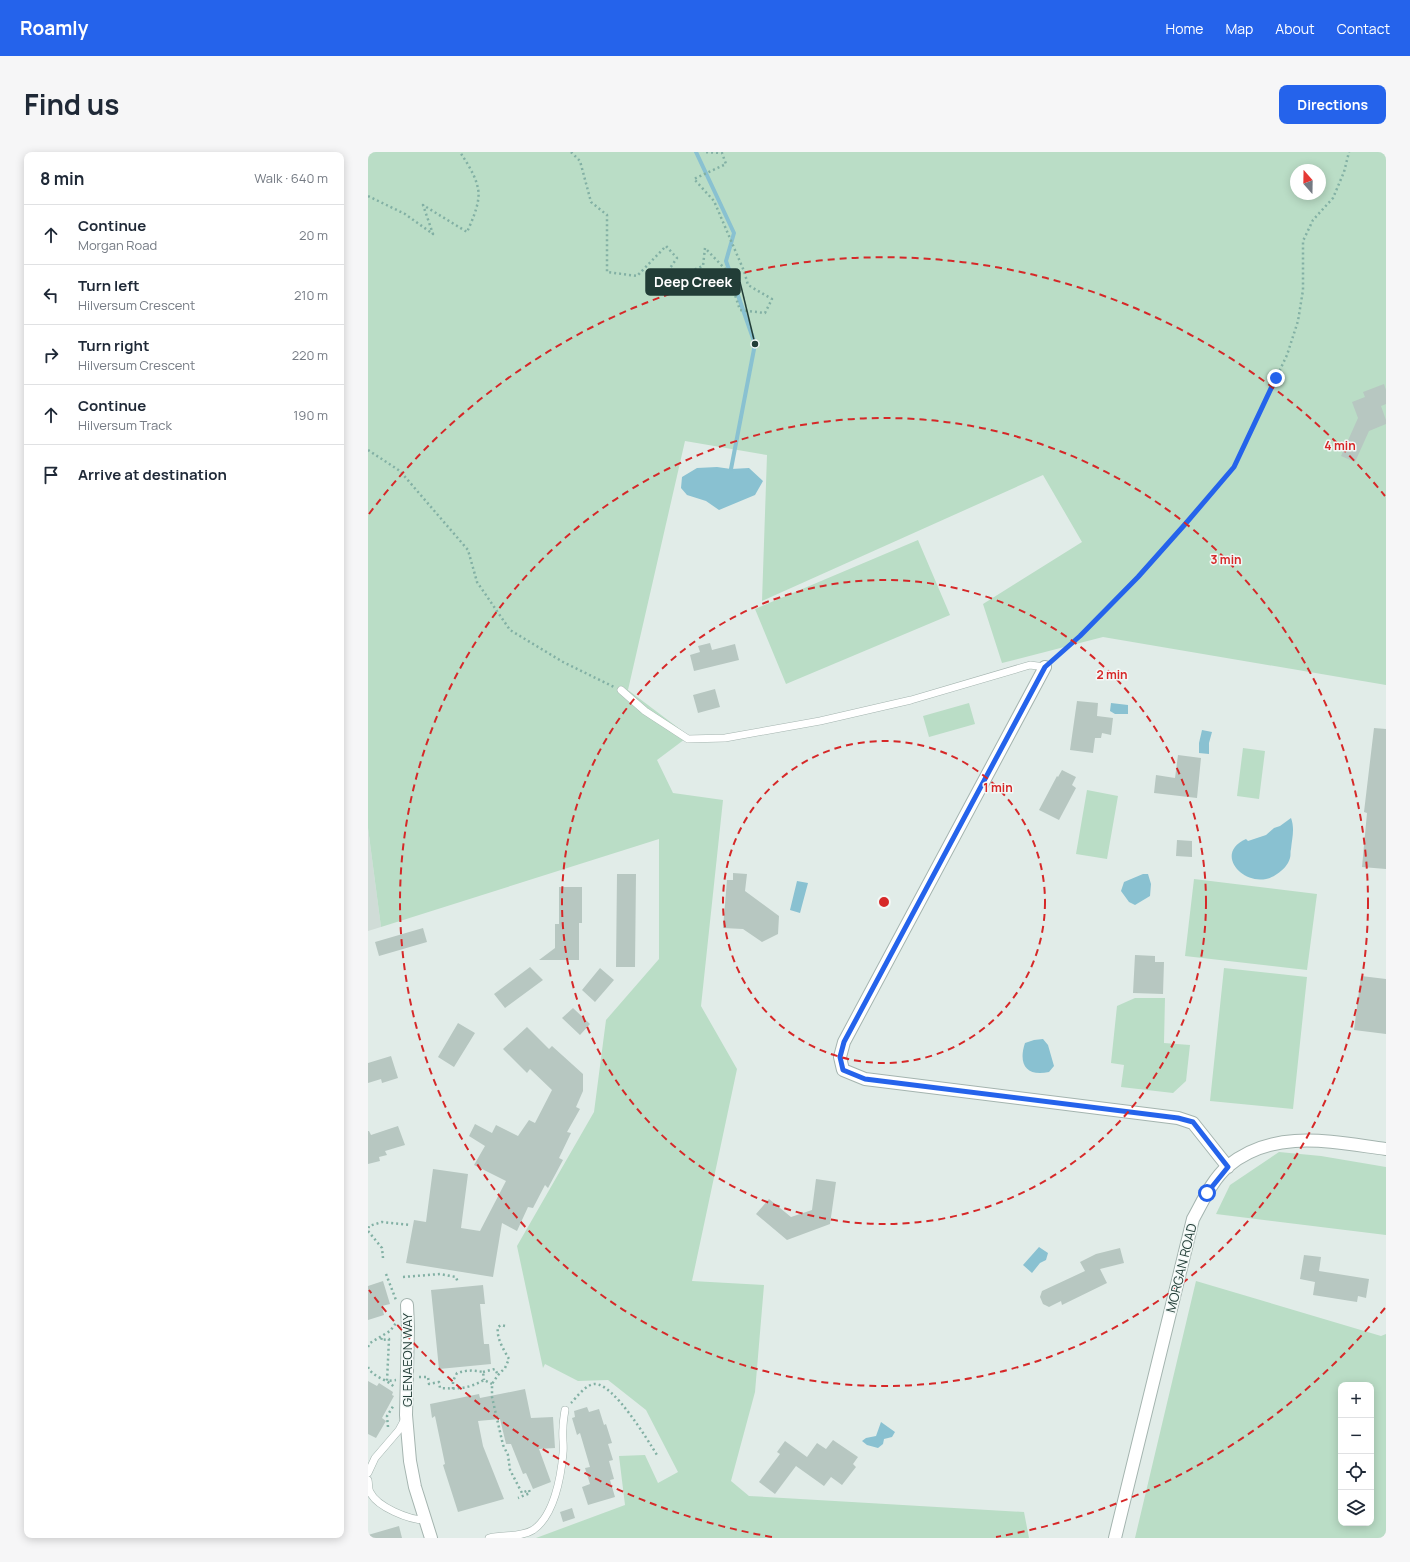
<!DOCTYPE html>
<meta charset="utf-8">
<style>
:root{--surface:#fff;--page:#f6f6f7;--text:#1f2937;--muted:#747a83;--line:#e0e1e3;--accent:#2563eb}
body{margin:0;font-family:Manrope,sans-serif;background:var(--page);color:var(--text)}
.controls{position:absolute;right:12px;bottom:12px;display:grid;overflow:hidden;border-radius:8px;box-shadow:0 2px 10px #0003}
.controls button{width:36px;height:36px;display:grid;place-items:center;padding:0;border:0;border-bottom:1px solid var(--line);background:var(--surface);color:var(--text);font:20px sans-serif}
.compass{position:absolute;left:922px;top:12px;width:36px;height:36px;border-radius:50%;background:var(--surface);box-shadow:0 2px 10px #0003;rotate:340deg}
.stop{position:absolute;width:12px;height:12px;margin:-9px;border:3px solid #2563eb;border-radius:50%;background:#fff}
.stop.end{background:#2563eb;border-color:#fff;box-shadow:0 1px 4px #0008}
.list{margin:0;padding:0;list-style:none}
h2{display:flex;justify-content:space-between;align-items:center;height:52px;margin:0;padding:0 16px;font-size:17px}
h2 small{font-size:13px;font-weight:400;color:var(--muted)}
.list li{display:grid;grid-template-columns:26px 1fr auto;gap:12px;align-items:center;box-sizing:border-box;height:60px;padding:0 16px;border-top:1px solid var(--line)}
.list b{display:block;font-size:15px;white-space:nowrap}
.list p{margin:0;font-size:13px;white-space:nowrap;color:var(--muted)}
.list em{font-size:13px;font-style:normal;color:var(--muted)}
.icon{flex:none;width:22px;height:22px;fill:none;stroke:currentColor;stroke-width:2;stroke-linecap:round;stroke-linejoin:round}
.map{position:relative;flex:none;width:1018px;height:1386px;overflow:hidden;border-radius:8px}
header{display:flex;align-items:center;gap:24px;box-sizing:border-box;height:56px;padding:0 20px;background:var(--accent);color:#fff}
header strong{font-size:19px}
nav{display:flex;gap:22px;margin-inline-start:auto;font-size:14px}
.intro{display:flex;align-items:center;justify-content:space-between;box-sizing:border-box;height:96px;padding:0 24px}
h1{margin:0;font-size:28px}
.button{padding:10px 18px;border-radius:8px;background:var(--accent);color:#fff;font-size:14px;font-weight:700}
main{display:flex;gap:24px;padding:0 24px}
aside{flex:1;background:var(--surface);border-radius:8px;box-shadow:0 2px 10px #0003}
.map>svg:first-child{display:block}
.built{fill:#d0dcd7}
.green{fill:#baddc6;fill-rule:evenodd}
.water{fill:#89c1d1}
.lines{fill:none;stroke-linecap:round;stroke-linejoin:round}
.stream{stroke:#89c1d1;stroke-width:4}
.building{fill:#b7c7c1}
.service-casing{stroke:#a4b4af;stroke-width:8}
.minor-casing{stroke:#a4b4af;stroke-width:14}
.path{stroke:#82b0a4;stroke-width:2.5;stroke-dasharray:2 3;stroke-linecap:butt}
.service{stroke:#fff;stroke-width:7}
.minor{stroke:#fff;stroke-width:12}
.route{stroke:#2563eb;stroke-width:5}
.ring{fill:none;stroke:#d62828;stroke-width:2;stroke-dasharray:7 5}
.labels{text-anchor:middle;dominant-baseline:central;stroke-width:3;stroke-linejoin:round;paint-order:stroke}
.street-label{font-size:13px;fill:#223d37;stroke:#f2f8f6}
.centre{fill:#d62828;stroke:#f2f8f6;stroke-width:2}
.ring-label{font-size:12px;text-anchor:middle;font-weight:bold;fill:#d62828;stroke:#f2f8f6;stroke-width:3;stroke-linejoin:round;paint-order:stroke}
.leader{fill:none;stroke:#223d37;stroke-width:1.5}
.callout-dot{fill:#223d37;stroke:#f2f8f6;stroke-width:1.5}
.callout{fill:#223d37;stroke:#223d37;stroke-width:1.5}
.callout-label{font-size:14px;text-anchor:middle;font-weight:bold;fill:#fff}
</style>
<header>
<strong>Roamly</strong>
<nav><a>Home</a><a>Map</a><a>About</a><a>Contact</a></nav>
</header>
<div class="intro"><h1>Find us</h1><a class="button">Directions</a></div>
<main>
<aside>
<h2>8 min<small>Walk · 640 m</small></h2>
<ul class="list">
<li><svg class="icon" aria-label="ahead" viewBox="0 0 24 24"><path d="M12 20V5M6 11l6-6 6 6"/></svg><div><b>Continue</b><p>Morgan Road</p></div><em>20 m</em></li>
<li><svg class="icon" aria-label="left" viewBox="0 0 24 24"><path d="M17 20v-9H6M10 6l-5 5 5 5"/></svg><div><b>Turn left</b><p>Hilversum Crescent</p></div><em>210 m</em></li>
<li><svg class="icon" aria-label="right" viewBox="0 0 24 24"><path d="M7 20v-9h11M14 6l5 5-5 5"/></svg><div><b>Turn right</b><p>Hilversum Crescent</p></div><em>220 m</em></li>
<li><svg class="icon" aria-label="ahead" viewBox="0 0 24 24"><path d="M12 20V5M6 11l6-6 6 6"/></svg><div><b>Continue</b><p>Hilversum Track</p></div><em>190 m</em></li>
<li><svg class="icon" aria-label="arrive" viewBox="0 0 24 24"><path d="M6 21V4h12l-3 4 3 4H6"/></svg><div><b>Arrive at destination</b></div></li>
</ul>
</aside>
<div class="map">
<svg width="1018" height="1386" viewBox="0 0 1018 1386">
<rect width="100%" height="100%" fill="#e1ece8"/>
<path class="built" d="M0,676L13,775L0,779Z"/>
<path class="green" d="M0,0H1018V533L735,485L634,511L615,452L714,390L675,323L394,449L399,303L317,289L260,538L321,584L289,608L305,641L355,648L333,854L369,917L324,1129L396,1133L387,1240L363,1329L381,1344L656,1360L661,1386H168L257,1353L251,1304L277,1303L290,1331L310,1320L278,1258L240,1228L210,1229L177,1212L175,1216L149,1094L226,960L238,868L291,807V687L13,775L0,676ZM928,18H952V42H928Z
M550,388L582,463L418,532L387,457Z
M601,551L607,572L561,585L555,564Z
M875,596L897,599L891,647L869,644Z
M719,638L750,644L739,707L708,702Z
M826,727L949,742L939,818L817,804Z
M856,816L939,825L925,957L842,949Z
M767,846H797L796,891L822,893L818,929L805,941L753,935L756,913L743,911L749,854Z
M911,1000L953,1004L1018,1015V1083L848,1062L862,1033Z
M828,1129L1013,1184L1018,1182V1386H767ZM973,1233H1003V1371H973Z"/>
<path class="water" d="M349,315L363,317L381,316L395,329L387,343L351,358L338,349L319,343L313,336L314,325L329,316Z
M743,551L760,553V562H747L742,559Z
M834,578L844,580L841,591V602L831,601V591Z
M923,666C927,677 924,686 923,697C922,700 923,702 922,706C920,713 915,718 909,722C882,742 842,703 878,687L880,689L898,683L906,676L912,674Z
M775,722H780L783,732L782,744L767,753L761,750L753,739L756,730Z
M429,729L440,731L432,761L422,758Z
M675,887L680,893L686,914L681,920C658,925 650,912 657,891L666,888Z
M671,1095L680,1101L678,1108L672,1111L664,1121L655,1113Z
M513,1270L527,1280L524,1285L516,1287L515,1292L510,1296L499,1293L494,1289L498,1286L508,1284Z"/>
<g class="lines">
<path class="stream" d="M328,0L366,81L358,109L387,192L363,317"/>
</g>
<path class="building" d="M1016,232L1018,238V252L1013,254L1018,268V272L1001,279L987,310L973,304L990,266L984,250L997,245L995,240Z
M342,491L344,498L367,492L371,508L326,519L322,503L332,500L330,494Z
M347,537L352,555L330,561L325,543Z
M709,549L730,551L729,564L745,566L743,583L734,581L733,586H727L725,601L702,598Z
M1006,576L1018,577V717L994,715L999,661L996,660Z
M810,603L833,606L829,646L786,641L788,623L807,626Z
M694,618L708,625L704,633L708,636L691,668L671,658L689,624L690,625Z
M809,688L824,689V705L808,704Z
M365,721L379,722L377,739L411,764L410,782L394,790L375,777L355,776L359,728H365Z
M249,722H268L267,815H248Z
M191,735H214V771H211V808H171L187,796V772H191Z
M55,776L59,790L11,804L7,790Z
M767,803L787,804V810H796L795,842L765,841Z
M162,815L175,828L137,856L126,842Z
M232,816L246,828L227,850L214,838Z
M993,824L1018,827V882L986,878Z
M205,856L222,872L212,883L194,866Z
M90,871L107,881L86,915L70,905Z
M159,875L181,897L184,894L215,922V939L208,955L212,957L199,980L203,981L191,1006L195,1008L180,1036L177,1033L165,1056L160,1055L149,1079L134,1071L125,1125L38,1111L46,1068L58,1070L65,1017L100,1022L93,1076L112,1079L138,1029L106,1013L117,994L101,984L107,972L124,981L128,973L150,984L161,968L167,971L184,938L162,917L159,921L135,897Z
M23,904L30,926L14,931L13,927L0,931V911Z
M30,974L37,993L17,999L19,1003L11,1005L12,1009L0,1012V979H1L3,983Z
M448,1027L468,1030L462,1072L419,1088L388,1062L401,1047L423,1065L444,1058Z
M752,1096L756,1111L732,1117L739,1131L694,1153L693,1149L681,1155L675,1152L672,1145L674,1139L717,1119L712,1110L728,1102Z
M936,1103L953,1105L951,1119L1001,1127L998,1146L990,1144L989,1150L945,1143L947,1130L932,1127Z
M15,1129L22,1152L14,1154L16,1163L0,1168V1134Z
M115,1133L117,1152H112L116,1192H121L123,1212L71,1217L63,1138Z
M0,1229L9,1234L11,1231L25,1240L24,1243L26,1244L14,1266L18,1269L8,1286L0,1282Z
M157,1237L163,1266L185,1265L187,1296L171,1297L183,1330L165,1337L158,1321L155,1322L143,1292H138L132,1267L110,1269L115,1294L136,1347L90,1360L75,1313L77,1312L67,1264L64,1266L62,1252L111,1242L112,1246Z
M219,1255L221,1260L231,1257L236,1273L238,1272L244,1291L240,1292L245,1308L241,1309L246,1327L242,1328L247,1345L220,1353L214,1335L222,1332L217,1316L222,1315L212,1281L209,1283L204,1266L207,1265L206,1259Z
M465,1288L490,1305L485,1312L488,1315L474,1333L463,1325L456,1334L428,1314L407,1342L391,1330L412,1302L409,1300L417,1289L439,1305L449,1291L458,1297Z
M204,1356L207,1366L195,1370L192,1360Z
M31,1374L34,1386H0V1383Z"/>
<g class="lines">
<g class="service-casing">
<path id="service" d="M253,538L277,559L320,587L357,586L452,569L543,548L662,513L677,515
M0,1321L7,1306L31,1278L37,1267
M0,1328C1,1332 0,1337 2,1340C9,1355 41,1368 57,1368
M121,1386C135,1382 152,1386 165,1378C186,1364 193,1325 195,1301C196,1293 194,1285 195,1276C195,1270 196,1264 197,1258"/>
</g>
<g class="minor-casing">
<path id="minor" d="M677,515L476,890L472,905L475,918L497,927L810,966L825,971L860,1015
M39,1153L40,1175L38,1263L42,1309L47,1335L63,1386
M747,1386L825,1067C835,1049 844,1028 860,1014C906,976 964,990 1018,997"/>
</g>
<path class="path" d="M203,0L212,9L223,50L239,63V120L269,124L298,94L309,106L298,122L318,121L335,114L337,96L359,119L372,158L397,161L404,147L380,133L376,119L346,49L326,27L358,12L354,1L335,0
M0,44L37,62L65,82L55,53L99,80C104,69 113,49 110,37C108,24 99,11 92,0
M0,298L32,319L100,398L109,430L142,478L195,510L246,535
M686,507L712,484L770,425L819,370L866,315L919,203L930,169L935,138V89L945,68L965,46L976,20L981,0
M15,1106L14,1096L0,1079L1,1074L14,1070L43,1073
M18,1122L28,1148
M35,1125L72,1122L88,1125L90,1131
M137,1174L133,1173L130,1175C128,1186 136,1198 141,1207L137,1216L130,1223L124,1232V1245L135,1293L140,1303L142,1318L154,1341L161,1338L162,1341L150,1346
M14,1186L13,1188L21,1187L19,1229L28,1228
M0,1195L2,1191L22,1179L28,1171
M0,1215C4,1225 19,1227 26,1235
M115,1220L127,1217L130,1223
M51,1225H60L61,1232L71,1230L72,1236C90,1237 100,1237 116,1228L124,1232
M85,1237V1229L89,1221C99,1218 105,1218 115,1220L116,1228
M203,1251C208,1246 218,1232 227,1232C246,1232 279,1287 289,1303
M20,1275L19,1264L26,1253"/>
<use href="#service" class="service"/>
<use href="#minor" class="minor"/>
</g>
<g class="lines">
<path class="route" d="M839,1041L860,1015L825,970L810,966L497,927L475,918L472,905L476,890L677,515L712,484L770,425L819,370L866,315L908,226"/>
</g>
<g class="ring">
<circle cx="516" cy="750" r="161"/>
<circle cx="516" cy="750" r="322"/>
<circle cx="516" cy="750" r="484"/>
<path d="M1017 1156A645 645 0 0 1 628 1385M404 1385A645 645 0 0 1 1 1138M1 362A645 645 0 0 1 1017 344"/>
</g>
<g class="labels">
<g class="street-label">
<text transform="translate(813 1116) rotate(-76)">MORGAN ROAD</text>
<text transform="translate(39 1208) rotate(-90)">GLENAEON WAY</text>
</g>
</g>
<circle cx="516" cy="750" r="6" class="centre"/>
<g class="ring-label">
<text x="972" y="298">4 min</text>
<text x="858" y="412">3 min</text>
<text x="744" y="527">2 min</text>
<text x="630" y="640">1 min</text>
</g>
<path class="leader" d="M387 192L372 130"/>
<circle class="callout-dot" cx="387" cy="192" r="4"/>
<rect class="callout" x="278" y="117" width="94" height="26" rx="4"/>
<g class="callout-label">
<text x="325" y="135">Deep Creek</text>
</g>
</svg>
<div class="controls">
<button>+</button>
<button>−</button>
<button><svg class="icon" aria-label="locate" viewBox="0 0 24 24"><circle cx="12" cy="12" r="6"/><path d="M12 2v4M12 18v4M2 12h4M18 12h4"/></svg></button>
<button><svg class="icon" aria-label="layers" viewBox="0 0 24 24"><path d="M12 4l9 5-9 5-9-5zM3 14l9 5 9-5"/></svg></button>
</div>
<svg class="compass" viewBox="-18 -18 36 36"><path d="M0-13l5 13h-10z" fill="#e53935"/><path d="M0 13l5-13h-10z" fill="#747a83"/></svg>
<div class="stop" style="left:839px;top:1041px"></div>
<div class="stop end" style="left:908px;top:226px"></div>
</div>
</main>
